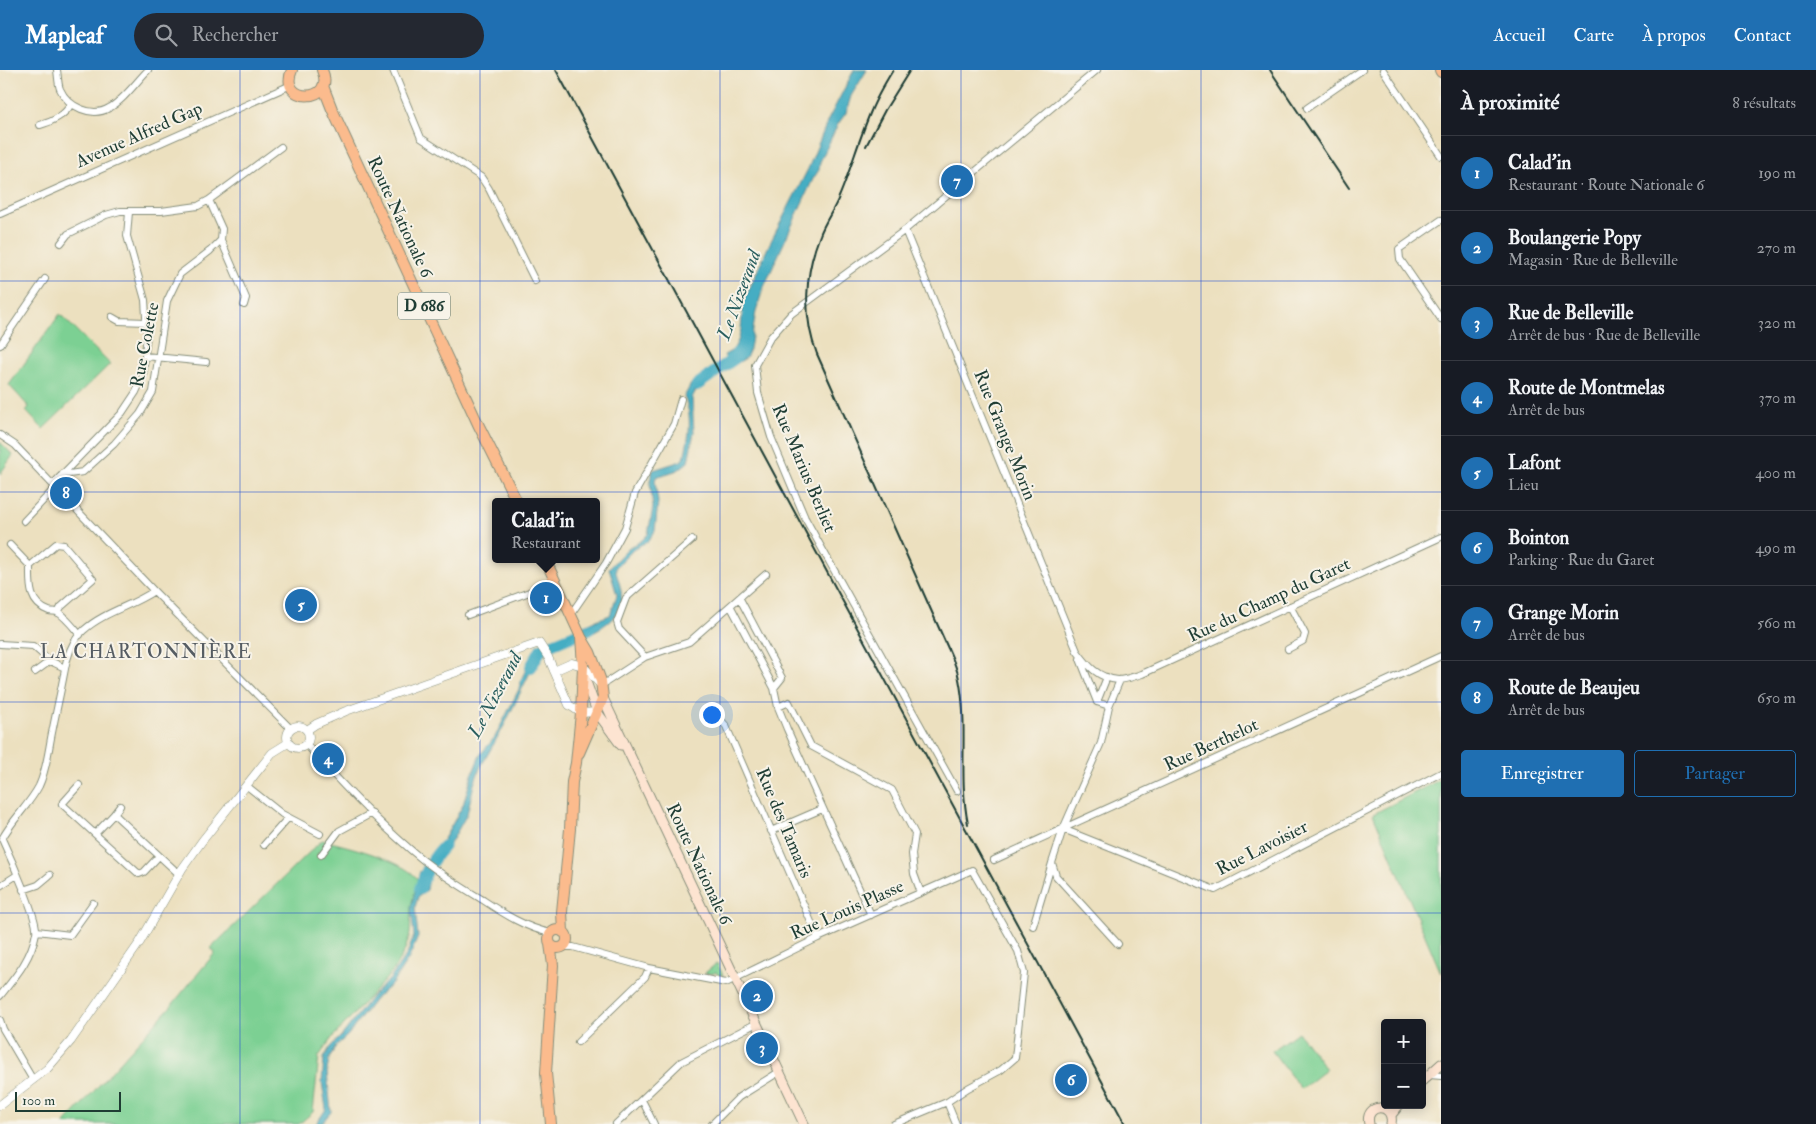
<!DOCTYPE html>
<html lang="fr">
<meta charset="utf-8">
<style>
:root{--surface:#171b24;--page:#242831;--text:#f1f3f6;--muted:#9ea1a6;--line:#363941;--accent:#1f6fb2}
body{margin:0;font-family:"IM FELL Double Pica",serif;background:var(--page);color:var(--text)}
.controls{position:absolute;right:15px;bottom:15px;display:grid;overflow:hidden;border-radius:5px;box-shadow:0 2px 12px #0003}
.controls button{width:45px;height:45px;display:grid;place-items:center;padding:0;border:0;border-bottom:1px solid var(--line);background:var(--surface);color:var(--text);font:25px sans-serif}
.scale{position:absolute;left:15px;bottom:12px;width:106px;box-sizing:border-box;padding-left:5px;border:2px solid #1f3d34;border-top:0;font-size:14px;line-height:18px;white-space:nowrap;color:#1f3d34;-webkit-text-stroke:4px #f7f3e8;paint-order:stroke}
.you{position:absolute;left:711px;top:644px;width:18px;height:18px;margin:-12px;border:4px solid #fff;border-radius:50%;background:#1a73e8;box-shadow:0 0 0 8px #1a73e833}
.badge{display:grid;place-items:center;width:32px;height:32px;border-radius:50%;background:var(--accent);color:#fff;font-size:16px;font-weight:700}
.pin{position:absolute;translate:-50% -50%;border:2px solid #fff;box-shadow:0 1px 5px #0006}
.popup{position:absolute;left:492px;top:428px;width:108px;height:65px;box-sizing:border-box;display:grid;place-content:center;border-radius:5px;background:var(--surface);filter:drop-shadow(0 1px 4px #0005);font-size:16px;white-space:nowrap;color:var(--muted)}
.popup b{font-size:19px;color:var(--text)}
.popup::after{content:'';position:absolute;left:50%;top:100%;margin-left:-10px;border:10px solid transparent;border-top-color:var(--surface)}
.list{margin:0;padding:0;list-style:none}
h2{display:flex;justify-content:space-between;align-items:center;height:65px;margin:0;padding:0 20px;font-size:21px}
h2 small{font-size:16px;font-weight:400;color:var(--muted)}
.list li{display:grid;grid-template-columns:32px 1fr auto;gap:15px;align-items:center;box-sizing:border-box;height:75px;padding:0 20px;border-top:1px solid var(--line)}
.list b{display:block;font-size:19px;white-space:nowrap}
.list p{margin:0;font-size:16px;white-space:nowrap;color:var(--muted)}
.list em{font-size:16px;font-style:normal;color:var(--muted)}
.actions{display:flex;gap:10px;padding:15px 20px}
.actions a{flex:1;padding:11px 0;border:1px solid var(--accent);border-radius:5px;text-align:center;font-size:18px;color:var(--accent)}
.actions .main{background:var(--accent);color:#fff}
.icon{flex:none;width:28px;height:28px;fill:none;stroke:currentColor;stroke-width:2;stroke-linecap:round;stroke-linejoin:round}
.map{position:relative;flex:none;width:1441px;height:1054px;overflow:hidden}
header{display:flex;align-items:center;gap:30px;box-sizing:border-box;height:70px;padding:0 25px;background:var(--accent);color:#fff}
header strong{font-size:24px}
nav{display:flex;gap:28px;margin-inline-start:auto;font-size:18px}
.search{width:350px;height:45px;background:var(--page);display:flex;align-items:center;gap:12px;box-sizing:border-box;padding:0 18px;border-radius:28px;color:var(--muted);font-size:19px}
main{display:flex}
aside{flex:1;background:var(--surface)}
.map>svg:first-child{display:block}
.green{fill:#7bd093;stroke:#4d8664}
.water{fill:#44adc3;stroke:#32757c}
.lines{fill:none;stroke-linecap:round;stroke-linejoin:round}
.river{stroke:#44adc3;stroke-width:12}
.minor-casing{stroke:#868e7a;stroke-width:8}
.tertiary-casing{stroke:#868e7a;stroke-width:9}
.secondary-casing{stroke:#868e7a;stroke-width:11}
.primary-casing{stroke:#868e7a;stroke-width:12}
.minor{stroke:#fff;stroke-width:6}
.tertiary{stroke:#fff;stroke-width:8}
.secondary{stroke:#fde4d1;stroke-width:9}
.primary{stroke:#fbbb8d;stroke-width:10}
.rail{stroke:#1f3d34;stroke-width:2}
.grid{fill:none;stroke:#1d4ed8;stroke-width:1;stroke-opacity:0.55}
.labels{text-anchor:middle;dominant-baseline:central;stroke-width:4;stroke-linejoin:round;paint-order:stroke}
.shield{fill:#f7f3e8;stroke:#60746a;stroke-width:1}
.shield-label{font-size:16px;font-weight:bold;fill:#1f3d34}
.street-label{font-size:18px;fill:#1f3d34;stroke:#f7f3e8}
.water-label{font-size:19px;font-style:italic;fill:#2a5f5f;stroke:#f7f3e8}
.neighbourhood-label{font-size:19px;letter-spacing:1px;fill:#565d63;stroke:#f7f3e8}
</style>
<header>
<strong>Mapleaf</strong>
<div class="search"><svg class="icon" aria-label="search" viewBox="0 0 24 24"><circle cx="10" cy="10" r="6"/><path d="M15 15l6 6"/></svg>Rechercher</div>
<nav><a>Accueil</a><a>Carte</a><a>À propos</a><a>Contact</a></nav>
</header>
<main>
<div class="map">
<svg width="1441" height="1054" viewBox="0 0 1441 1054">
<rect width="100%" height="100%" fill="#f7f3e8"/>
<filter id="ink" filterUnits="userSpaceOnUse"><feTurbulence type="fractalNoise" baseFrequency=".02" numOctaves="2"/><feDisplacementMap in="SourceGraphic" scale="10" xChannelSelector="R" yChannelSelector="G"/><feConvolveMatrix kernelMatrix="1 2 1 2 8 2 1 2 1" color-interpolation-filters="sRGB"/></filter>
<filter id="wash" filterUnits="userSpaceOnUse"><feTurbulence type="fractalNoise" baseFrequency=".0096" numOctaves="4" result="noise"/><feDisplacementMap in="SourceGraphic" scale="20" xChannelSelector="R" yChannelSelector="G"/><feGaussianBlur stdDeviation="1.12" result="paint"/><feColorMatrix in="noise" values="0 0 0 0 0 0 0 0 0 0 0 0 0 0 0 0 0 1.4 0 .05"/><feComposite in="paint" operator="in"/></filter>
<g filter="url(#wash)">
<rect width="100%" height="100%" fill="#ece0bf"/>
<path class="green" d="M60,244L110,294L43,359L26,341L29,337L9,315Z
M0,372L13,385L0,404Z
M1441,709V903L1373,744Z
M322,770C347,776 401,789 418,809L411,837L410,864L405,880L393,901L332,968L319,986L313,1042L299,1054H64L171,936L215,883L211,878Z
M717,893L723,905H718L716,902L712,904L705,903Z
M1298,962L1326,999L1301,1019L1272,981Z"/>
<path class="water" d="M854,0H867L851,26L846,43L838,54L820,92L819,100L813,109L763,219L756,241L750,279L746,288L727,299V291L724,285L733,280L738,271L741,259L743,234L747,224L769,175L808,99L828,50Z
M709,303L711,306L695,322L692,328L694,362L688,392L678,400L656,407L655,411L658,432L655,461L648,471L635,478L616,497C615,504 619,509 620,516C627,544 607,555 585,566L581,556L610,545L617,525L609,498L628,478L641,471L648,464L653,437L650,413L651,405L653,400L681,391L684,387C689,369 693,345 684,327L691,314Z
M567,564L570,571L556,575L549,580L545,571Z
M538,580L541,585L538,586L505,654L480,698L474,714L467,744L453,769L435,790L431,787L440,776L463,735L472,705L480,685L495,667L521,615L520,612L533,584Z
M420,801L429,807L427,820L418,827L415,837L418,867L409,888L392,914L376,928L348,965L336,976L329,989L327,1001L331,1042L321,1054H316L326,1039L322,1012L324,988L330,977L343,964L373,925L390,909L407,884L414,866L411,837Z"/>
<g class="lines">
<path class="river" d="M697,315L735,288L737,283
M531,597L541,579L589,559
M420,819C425,803 432,788 444,776"/>
</g>
</g>
<g filter="url(#ink)">
<g class="lines">
<g class="minor-casing">
<path id="minor" d="M57,0C58,6 58,14 60,19C68,37 92,48 109,38C124,30 136,12 148,0
M393,0L421,68L481,107L489,119L535,211
M1383,0L1441,86
M1307,38L1362,0
M40,55C52,52 65,45 71,34
M0,144L291,15
M1441,150L1399,179L1400,189L1441,249
M905,160L1077,581C1088,596 1098,608 1118,610C1125,610 1135,606 1142,604L1441,467
M221,170L246,228L244,235
M61,173L68,164L106,145L120,141H161L198,136L209,130L281,77
M112,247L119,251L146,252
M0,275L45,209
M145,286L206,292
M0,365L15,375L154,521L291,659
M62,405L83,402L114,374L140,344L153,322L167,231L180,204L210,181L221,170L222,159L209,130
M53,414L122,343L136,322L143,306L147,263L145,230L127,166L129,142
M24,451L56,417
M10,475L30,496
M731,537L774,618L782,608L740,529
M58,543L61,537L93,509L64,475L56,474L30,496C30,514 28,533 49,541C51,542 54,541 57,542C65,546 74,558 80,565
M571,544L606,493L625,458L635,423L674,354L681,329
M468,545L556,512
M0,574L33,576L50,591L65,598
M1288,579L1303,571L1305,564L1290,536
M645,587L689,572L766,504
M1080,589L1097,632
M35,602L50,591
M1107,607L1097,632L1109,636
M602,615L645,587L619,559L617,552L626,528L692,470
M774,618L778,637L787,659L871,845
M778,637L789,632L811,676L892,720L915,764L912,784L914,804L921,823
M721,650L726,656L818,868
M307,675C342,715 381,756 423,790C442,805 463,818 483,830C504,844 526,858 551,863
M79,715L62,734L95,764
M247,716L282,744L320,764
M957,721L805,448L771,367L758,323L755,295L770,268L791,244L905,160L1097,0
M114,744L120,736
M1063,759L1215,820L1441,703
M771,761L822,739
M2,769C12,750 29,735 39,716C46,701 48,684 51,668C55,647 60,625 64,604C66,589 72,570 84,560C104,542 132,536 154,521
M264,775L288,748
M321,785L339,761L372,743
M159,786L144,802L139,804L95,764L114,744L179,804
M994,790L1441,586
M0,816L17,805
M23,820L38,815L50,805
M1033,856L1052,793
M37,861L70,865L93,833
M1118,874L1056,806L1052,793L1063,759L1101,673L1109,636L1120,610
M563,877H573L649,898L726,913L818,868L972,800L1018,881L1024,903L1015,988L1001,1000L968,1018L947,1032L894,1054
M0,926C16,906 31,889 36,863C39,851 9,784 2,769
M0,950L3,959L33,1010
M578,972L645,907L649,898
M1430,1005L1441,1006
M642,1030L654,1054
M947,1032L956,1054
M616,1054L681,992L755,954
M712,1054L739,1027L779,1002"/>
</g>
<g class="tertiary-casing">
<path id="tertiary" d="M554,601L572,593L583,596L601,615
M287 667a11 11 0 1 1 22 0a11 11 0 1 1-22 0Z
M307,660L316,654L346,641L539,573L548,587L569,635L581,643L597,642
M0,1035L47,999L71,971L140,872L182,799L202,771L272,683L288,673"/>
</g>
<g class="secondary-casing">
<path id="secondary" d="M584,606L597,642L621,675
M603,628L804,1054
M1422,1011L1441,994
M1391,1045L1399,1035
M1369,1054C1364,1033 1395,1032 1391,1054"/>
</g>
<g class="primary-casing">
<path id="primary" d="M292,0C277,34 337,34 322,0
M1440,0L1441,2
M323,16L332,39L478,354L517,432
M545,489L581,567L590,582L601,611L603,628L579,683
M549 869a9 9 0 1 1 18 0a9 9 0 1 1-18 0Z
M563,862L562,842L570,759L572,712L576,693L581,643L583,596L581,567
M550,874L553,895L546,1003L551,1054"/>
</g>
<use href="#minor" class="minor"/>
<use href="#tertiary" class="tertiary"/>
<use href="#secondary" class="secondary"/>
<use href="#primary" class="primary"/>
<path class="rail" d="M556,0L1125,1054
M893,0C885,13 877,26 871,41C859,69 851,99 839,127C834,140 825,151 820,165C805,203 802,245 817,284L947,576C952,587 957,597 959,609C969,657 958,705 968,754
M1270,0L1349,118
M866,76L885,40L910,0"/>
</g>
</g>
<path class="grid" d="M240,0V1054M480,0V1054M720,0V1054M961,0V1054M1201,0V1054M0,211H1441M0,422H1441M0,632H1441M0,843H1441"/>
<g class="labels">
<rect class="shield" x="398" y="222.5" width="52" height="27" rx="4"/>
<g class="shield-label">
<text x="424" y="236">D 686</text>
</g>
<g class="street-label">
<text transform="translate(139 65) rotate(-24)">Avenue Alfred Gap</text>
<text transform="translate(400 147) rotate(65)">Route Nationale 6</text>
<text transform="translate(145 275) rotate(-79)">Rue Colette</text>
<text transform="translate(1005 365) rotate(68)">Rue Grange Morin</text>
<text transform="translate(804 398) rotate(67)">Rue Marius Berliet</text>
<text transform="translate(1269 530) rotate(-25)">Rue du Champ du Garet</text>
<text transform="translate(1211 675) rotate(-25)">Rue Berthelot</text>
<text transform="translate(784 753) rotate(67)">Rue des Tamaris</text>
<text transform="translate(1262 778) rotate(-27)">Rue Lavoisier</text>
<text transform="translate(699 794) rotate(65)">Route Nationale 6</text>
<text transform="translate(847 840) rotate(-24)">Rue Louis Plasse</text>
</g>
<g class="water-label">
<text transform="translate(739 225) rotate(-70)">Le Nizerand</text>
<text transform="translate(495 625) rotate(-62)">Le Nizerand</text>
</g>
<g class="neighbourhood-label">
<text x="146" y="582">LA CHARTONNIÈRE</text>
</g>
</g>
</svg>
<div class="controls">
<button>+</button>
<button>−</button>
</div>
<div class="scale">100 m</div>
<div class="you"></div>
<div class="pin badge" style="left:546px;top:528px">1</div>
<div class="popup"><b>Calad'in</b>Restaurant</div>
<div class="pin badge" style="left:757px;top:926px">2</div>
<div class="pin badge" style="left:762px;top:978px">3</div>
<div class="pin badge" style="left:328px;top:689px">4</div>
<div class="pin badge" style="left:301px;top:535px">5</div>
<div class="pin badge" style="left:1071px;top:1010px">6</div>
<div class="pin badge" style="left:957px;top:111px">7</div>
<div class="pin badge" style="left:66px;top:423px">8</div>
</div>
<aside>
<h2>À proximité<small>8 résultats</small></h2>
<ul class="list">
<li><span class="badge">1</span><div><b>Calad'in</b><p>Restaurant · Route Nationale 6</p></div><em>190 m</em></li>
<li><span class="badge">2</span><div><b>Boulangerie Popy</b><p>Magasin · Rue de Belleville</p></div><em>270 m</em></li>
<li><span class="badge">3</span><div><b>Rue de Belleville</b><p>Arrêt de bus · Rue de Belleville</p></div><em>320 m</em></li>
<li><span class="badge">4</span><div><b>Route de Montmelas</b><p>Arrêt de bus</p></div><em>370 m</em></li>
<li><span class="badge">5</span><div><b>Lafont</b><p>Lieu</p></div><em>400 m</em></li>
<li><span class="badge">6</span><div><b>Bointon</b><p>Parking · Rue du Garet</p></div><em>490 m</em></li>
<li><span class="badge">7</span><div><b>Grange Morin</b><p>Arrêt de bus</p></div><em>560 m</em></li>
<li><span class="badge">8</span><div><b>Route de Beaujeu</b><p>Arrêt de bus</p></div><em>650 m</em></li>
</ul>
<div class="actions"><a class="main">Enregistrer</a><a>Partager</a></div>
</aside>
</main>
